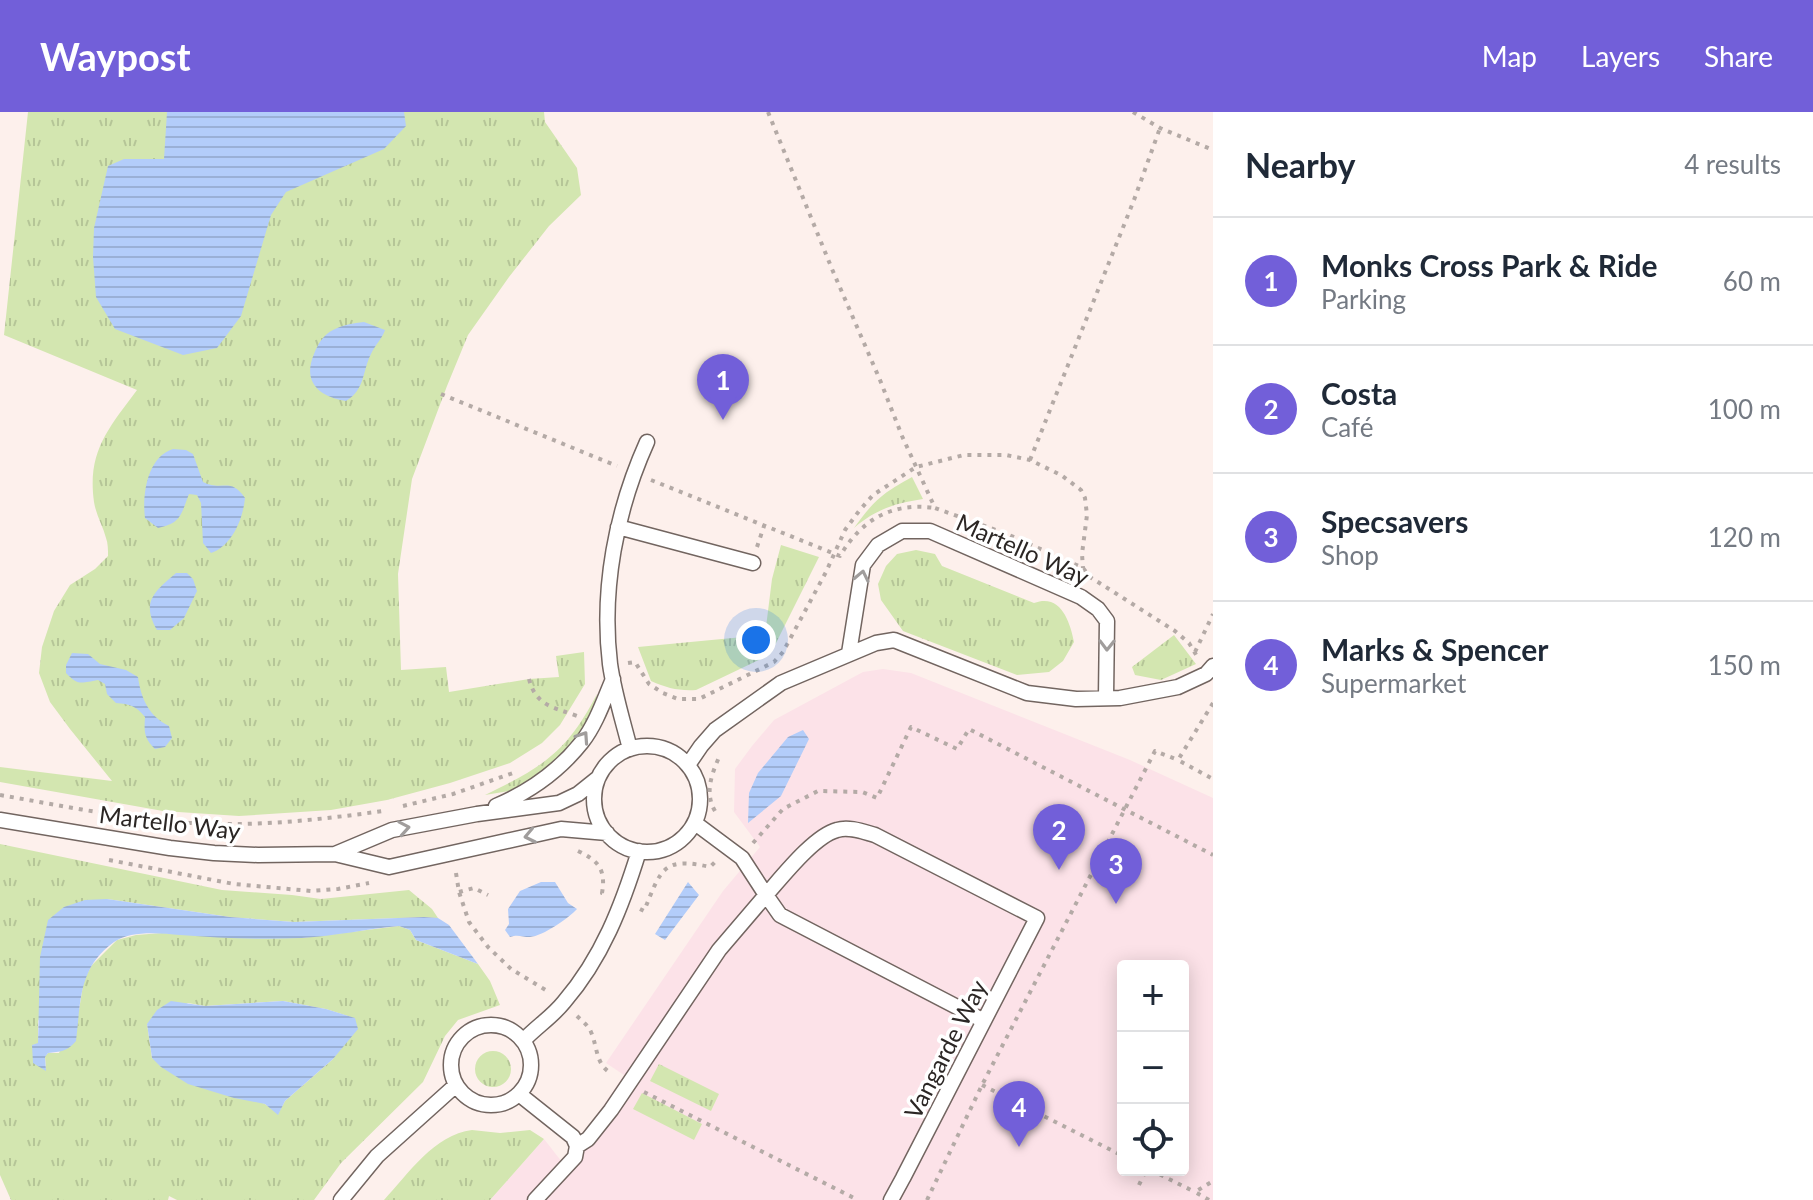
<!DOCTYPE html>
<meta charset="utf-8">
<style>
:root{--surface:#fff;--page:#f6f6f7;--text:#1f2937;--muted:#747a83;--line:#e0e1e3;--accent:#725fd9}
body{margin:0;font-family:Lato,sans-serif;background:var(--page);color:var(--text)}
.controls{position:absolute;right:24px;bottom:24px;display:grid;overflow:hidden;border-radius:8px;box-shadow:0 4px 20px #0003}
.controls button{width:72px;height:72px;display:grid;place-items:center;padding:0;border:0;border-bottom:2px solid var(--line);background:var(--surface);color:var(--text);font:40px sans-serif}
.you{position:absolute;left:756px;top:528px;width:28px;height:28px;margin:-20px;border:6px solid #fff;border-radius:50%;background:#1a73e8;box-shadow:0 0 0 12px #1a73e833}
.badge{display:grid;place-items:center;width:52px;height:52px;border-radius:50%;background:var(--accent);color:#fff;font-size:26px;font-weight:700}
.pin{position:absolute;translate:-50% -66px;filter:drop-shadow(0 2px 4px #0008)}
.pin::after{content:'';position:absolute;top:42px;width:28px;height:24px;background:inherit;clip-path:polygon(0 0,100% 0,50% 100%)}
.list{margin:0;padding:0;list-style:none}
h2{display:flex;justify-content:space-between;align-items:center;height:104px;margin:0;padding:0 32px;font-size:34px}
h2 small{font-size:26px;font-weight:400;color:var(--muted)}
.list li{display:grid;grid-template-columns:52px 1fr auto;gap:24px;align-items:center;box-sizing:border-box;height:128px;padding:0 32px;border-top:2px solid var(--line)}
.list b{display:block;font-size:30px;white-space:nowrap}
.list p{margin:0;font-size:26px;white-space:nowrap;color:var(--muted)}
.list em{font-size:26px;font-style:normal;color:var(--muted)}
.icon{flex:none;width:44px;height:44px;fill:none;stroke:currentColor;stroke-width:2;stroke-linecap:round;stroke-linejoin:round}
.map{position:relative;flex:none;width:1213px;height:1088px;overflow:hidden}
header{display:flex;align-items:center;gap:48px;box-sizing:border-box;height:112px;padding:0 40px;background:var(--accent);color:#fff}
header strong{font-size:38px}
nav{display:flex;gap:44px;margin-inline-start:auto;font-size:28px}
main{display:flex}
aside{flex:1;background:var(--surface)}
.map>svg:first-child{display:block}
.commercial{fill:#fce2e8;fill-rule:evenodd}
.grass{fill:url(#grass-tufts);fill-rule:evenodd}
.water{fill:url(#water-rules)}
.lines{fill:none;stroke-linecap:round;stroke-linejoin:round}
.service-casing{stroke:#726560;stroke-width:17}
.path{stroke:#b4aaa6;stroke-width:4;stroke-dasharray:4 6;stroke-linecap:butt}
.service{stroke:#fff;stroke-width:14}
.oneway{stroke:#a09d9c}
.labels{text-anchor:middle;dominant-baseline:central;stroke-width:7;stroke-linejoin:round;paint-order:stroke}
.street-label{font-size:24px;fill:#2b2624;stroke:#fff}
</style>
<header>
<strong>Waypost</strong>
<nav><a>Map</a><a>Layers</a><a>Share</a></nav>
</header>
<main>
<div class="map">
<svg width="1213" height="1088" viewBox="0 0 1213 1088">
<defs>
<pattern id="grass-tufts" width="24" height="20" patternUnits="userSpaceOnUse" patternTransform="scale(2)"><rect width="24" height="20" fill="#d3e6b0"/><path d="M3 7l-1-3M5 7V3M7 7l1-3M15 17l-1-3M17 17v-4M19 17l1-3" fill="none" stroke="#b5c597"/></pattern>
<pattern id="water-rules" width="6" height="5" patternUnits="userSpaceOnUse" patternTransform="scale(2)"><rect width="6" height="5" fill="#b3cdfa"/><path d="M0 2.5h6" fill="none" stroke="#9ab0d6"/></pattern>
</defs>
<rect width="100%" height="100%" fill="#fdf0ec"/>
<path class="commercial" d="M883,557L911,561L1130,648L1213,686V1088H490L544,1027L562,1050L578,1031L624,963L606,951L723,779L760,735L734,700L735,657L752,634L774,608L863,560ZM1123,854H1183V1058H1123Z"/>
<path class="grass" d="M28,0H544L545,10L577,56L581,83L549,114L509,165L468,223L447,274L412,367L398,462L401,558L446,555L449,580L529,567L559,565L556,544L584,540L585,572L560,613L542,631L510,651L450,671L387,688L331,698L239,704L163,699L0,670V655L112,669L70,617L50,590L39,561L42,535L54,499L70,473L95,457L108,444C108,438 108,431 106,426C103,414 96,403 94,390C87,340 108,317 137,278L4,223Z
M912,365L923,387C896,391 876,397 854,416C874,388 883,381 912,365Z
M781,433L819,445L776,531L765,545L696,578C678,579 667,576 651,569L638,535L765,523L772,467Z
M916,438L935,442L942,454L1034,491C1061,481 1070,510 1074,530L1063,549L1049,560L1017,563L903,519L881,488L878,472L886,454L897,442Z
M1174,523L1196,552L1161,568L1135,563L1132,555Z
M597,582L594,596L574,633L531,669L509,679L485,683C543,655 567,640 597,582Z
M0,732L222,778L292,783L321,787L409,778L432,797L438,806L424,805L294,810L230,805L107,787L38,909V932L33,933L46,957L45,944L48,941H59L79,898L84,867L92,853L117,828L136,823L162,821L302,826L399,814L410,818L416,828L478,852L490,869L500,893L458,908L445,924L423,970L341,1051L314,1088H177L169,1084L168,1088H11L0,1063ZM283,889L326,897L354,906L333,947L285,989L278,1002L265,992L152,946L147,912L188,891L205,894Z
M475 957a18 18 0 1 1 36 0a18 18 0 1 1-36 0Z
M659,952L719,982L711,999L650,969Z
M642,981L702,1012L694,1028L633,997Z
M472,1018L500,1021L530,1018L544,1027L490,1088H384C409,1061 434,1023 472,1018Z"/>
<path class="water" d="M167,0H404L406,14L384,37L286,80L271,103L241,204L217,236L183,243L115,217L96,185L93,145L94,116L108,54L124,47H164Z
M364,210L385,218C382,227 375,233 371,242C362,260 365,278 346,289C319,285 302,270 314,242C318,232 323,223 333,218C343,213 353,211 364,210Z
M173,337L186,338L193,342L203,370C223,380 230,364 245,386C243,407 232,434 211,441L203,431L201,391L197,383L189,382C181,403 181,411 158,416L145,406C142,383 147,345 173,337Z
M176,461H187L193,467L197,479L184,506L170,518H157C141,490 154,480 176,461Z
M72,541L88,542L100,552L126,558L138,565C141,587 149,604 169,614L172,626L165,635L155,637C144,626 144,620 145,605C136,594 130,592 116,591L107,582L105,572L98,568C81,571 78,574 66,561V553Z
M803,618L809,627L781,684L748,711L749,681L758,661L788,625Z
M541,770H555L568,791L577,797C569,806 543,824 530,825C522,825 518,822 510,825L505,818L509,812L508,797L520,779Z
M688,770L699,783L665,828L655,822Z
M107,787L230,805L294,810L424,805L438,806L449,813L478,852L416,828L410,818L399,814C367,817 335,824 302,826C262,828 220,826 180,823C160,821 131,818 114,830C78,856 81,889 76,929C68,939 60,940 48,941L45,945L46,959L33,951L32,933L38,931L40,845L48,808L64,795L85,788Z
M171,889L205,894L283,889L326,897L355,906L358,917L333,947L285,989L278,1003L265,992L234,986L188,972L161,955L152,946L147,912L157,898Z"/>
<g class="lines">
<g class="service-casing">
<path id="service" d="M618,415L753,451
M849,541L863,453L878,433L902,419H930L1081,485L1098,497L1107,509L1106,585
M594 687a53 53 0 1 1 106 0a53 53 0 1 1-106 0Z
M630,637C623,609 614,581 610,552C601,477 616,399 647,330
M688,653L701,634L715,618L781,571L876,531L894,528L1027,581L1076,587L1120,586L1178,575L1206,562L1213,554
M496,694C529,680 559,659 582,630C596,612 604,588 613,567
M0,708L170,736L214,741L258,743L335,742L389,755L561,717L607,721
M335,742L392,718L477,702L559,691L578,682L598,666
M451 953a40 40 0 1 1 80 0a40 40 0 1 1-80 0Z
M523,929C536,915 552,905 564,890C602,846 622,794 639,739
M519,982L573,1025L577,1034L588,1027L611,998L719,838L766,783L742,746L695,711
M341,1088L377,1044L456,973
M535,1088L575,1045L577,1034
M891,1088L903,1066L1037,806L875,723C864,720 849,714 837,718C814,724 782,765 766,783L780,803L984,909"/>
</g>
<path class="path" d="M768,0L832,157L880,268L902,324L935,396L1007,422L1083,456L1090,465L1175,519L1189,531L1198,546
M1133,0L1160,16L1213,38
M441,282L617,354
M1030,348L1134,88L1160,16
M651,368L840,444C862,407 892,390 935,396
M757,435L764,414
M1195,540L1213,502
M628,551L635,550L649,572L663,581L678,587H699L774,550L783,540L826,460L845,418L859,399L873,383L916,355L964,343H1006L1030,348L1061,363L1081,378L1085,386L1087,403L1082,442L1083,456
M529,567C536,594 553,595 577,604
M1213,591L1178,648L1213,667
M0,683C76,696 153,713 230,712C281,712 332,706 383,699
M403,694L453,682L513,661
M715,699C704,681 712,661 720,643
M753,731L783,697L818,679L862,680L877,686L911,615L957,637L969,617L1213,743
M578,739C599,749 606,758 602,781L606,782
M109,748L234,772L311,779L338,777L369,771
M456,761L459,780L469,810L488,835L511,857L549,880
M459,780L474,776L488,783
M640,797L644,799C661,758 662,744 710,755L715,750
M577,904C582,909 588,913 591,920C598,936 595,952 612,962
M982,973L1123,1044
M644,980L858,1088
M1151,1058L1195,1080
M1139,1073L1146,1058
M927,1088L982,973L1155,639L1178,648
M1209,1088L1195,1080L1213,1069"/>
<use href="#service" class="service"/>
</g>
<defs><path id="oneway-chevron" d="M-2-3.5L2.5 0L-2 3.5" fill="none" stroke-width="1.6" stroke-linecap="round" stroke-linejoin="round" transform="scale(2)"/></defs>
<g class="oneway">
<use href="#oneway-chevron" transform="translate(862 464) rotate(-78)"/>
<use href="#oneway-chevron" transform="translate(1107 533) rotate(91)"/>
<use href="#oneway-chevron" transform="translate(583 625) rotate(-56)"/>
<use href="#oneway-chevron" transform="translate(404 716) rotate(-10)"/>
<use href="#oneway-chevron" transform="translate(530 724) rotate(168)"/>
</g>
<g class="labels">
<g class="street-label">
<text transform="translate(1023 437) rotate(24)">Martello Way</text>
<text transform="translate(170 710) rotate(7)">Martello Way</text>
<text transform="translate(945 937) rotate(-63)">Vangarde Way</text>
</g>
</g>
</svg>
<div class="controls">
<button>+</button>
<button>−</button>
<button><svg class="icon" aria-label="locate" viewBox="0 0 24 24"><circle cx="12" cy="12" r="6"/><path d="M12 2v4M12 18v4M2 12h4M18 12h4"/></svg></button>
</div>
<div class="you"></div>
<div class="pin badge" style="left:723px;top:308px">1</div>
<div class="pin badge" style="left:1059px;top:758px">2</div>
<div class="pin badge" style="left:1116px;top:792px">3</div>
<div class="pin badge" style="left:1019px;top:1035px">4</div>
</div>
<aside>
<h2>Nearby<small>4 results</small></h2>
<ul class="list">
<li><span class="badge">1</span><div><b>Monks Cross Park &amp; Ride</b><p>Parking</p></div><em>60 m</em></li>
<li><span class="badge">2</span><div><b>Costa</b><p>Café</p></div><em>100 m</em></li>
<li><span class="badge">3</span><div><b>Specsavers</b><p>Shop</p></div><em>120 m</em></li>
<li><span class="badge">4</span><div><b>Marks &amp; Spencer</b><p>Supermarket</p></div><em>150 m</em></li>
</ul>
</aside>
</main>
